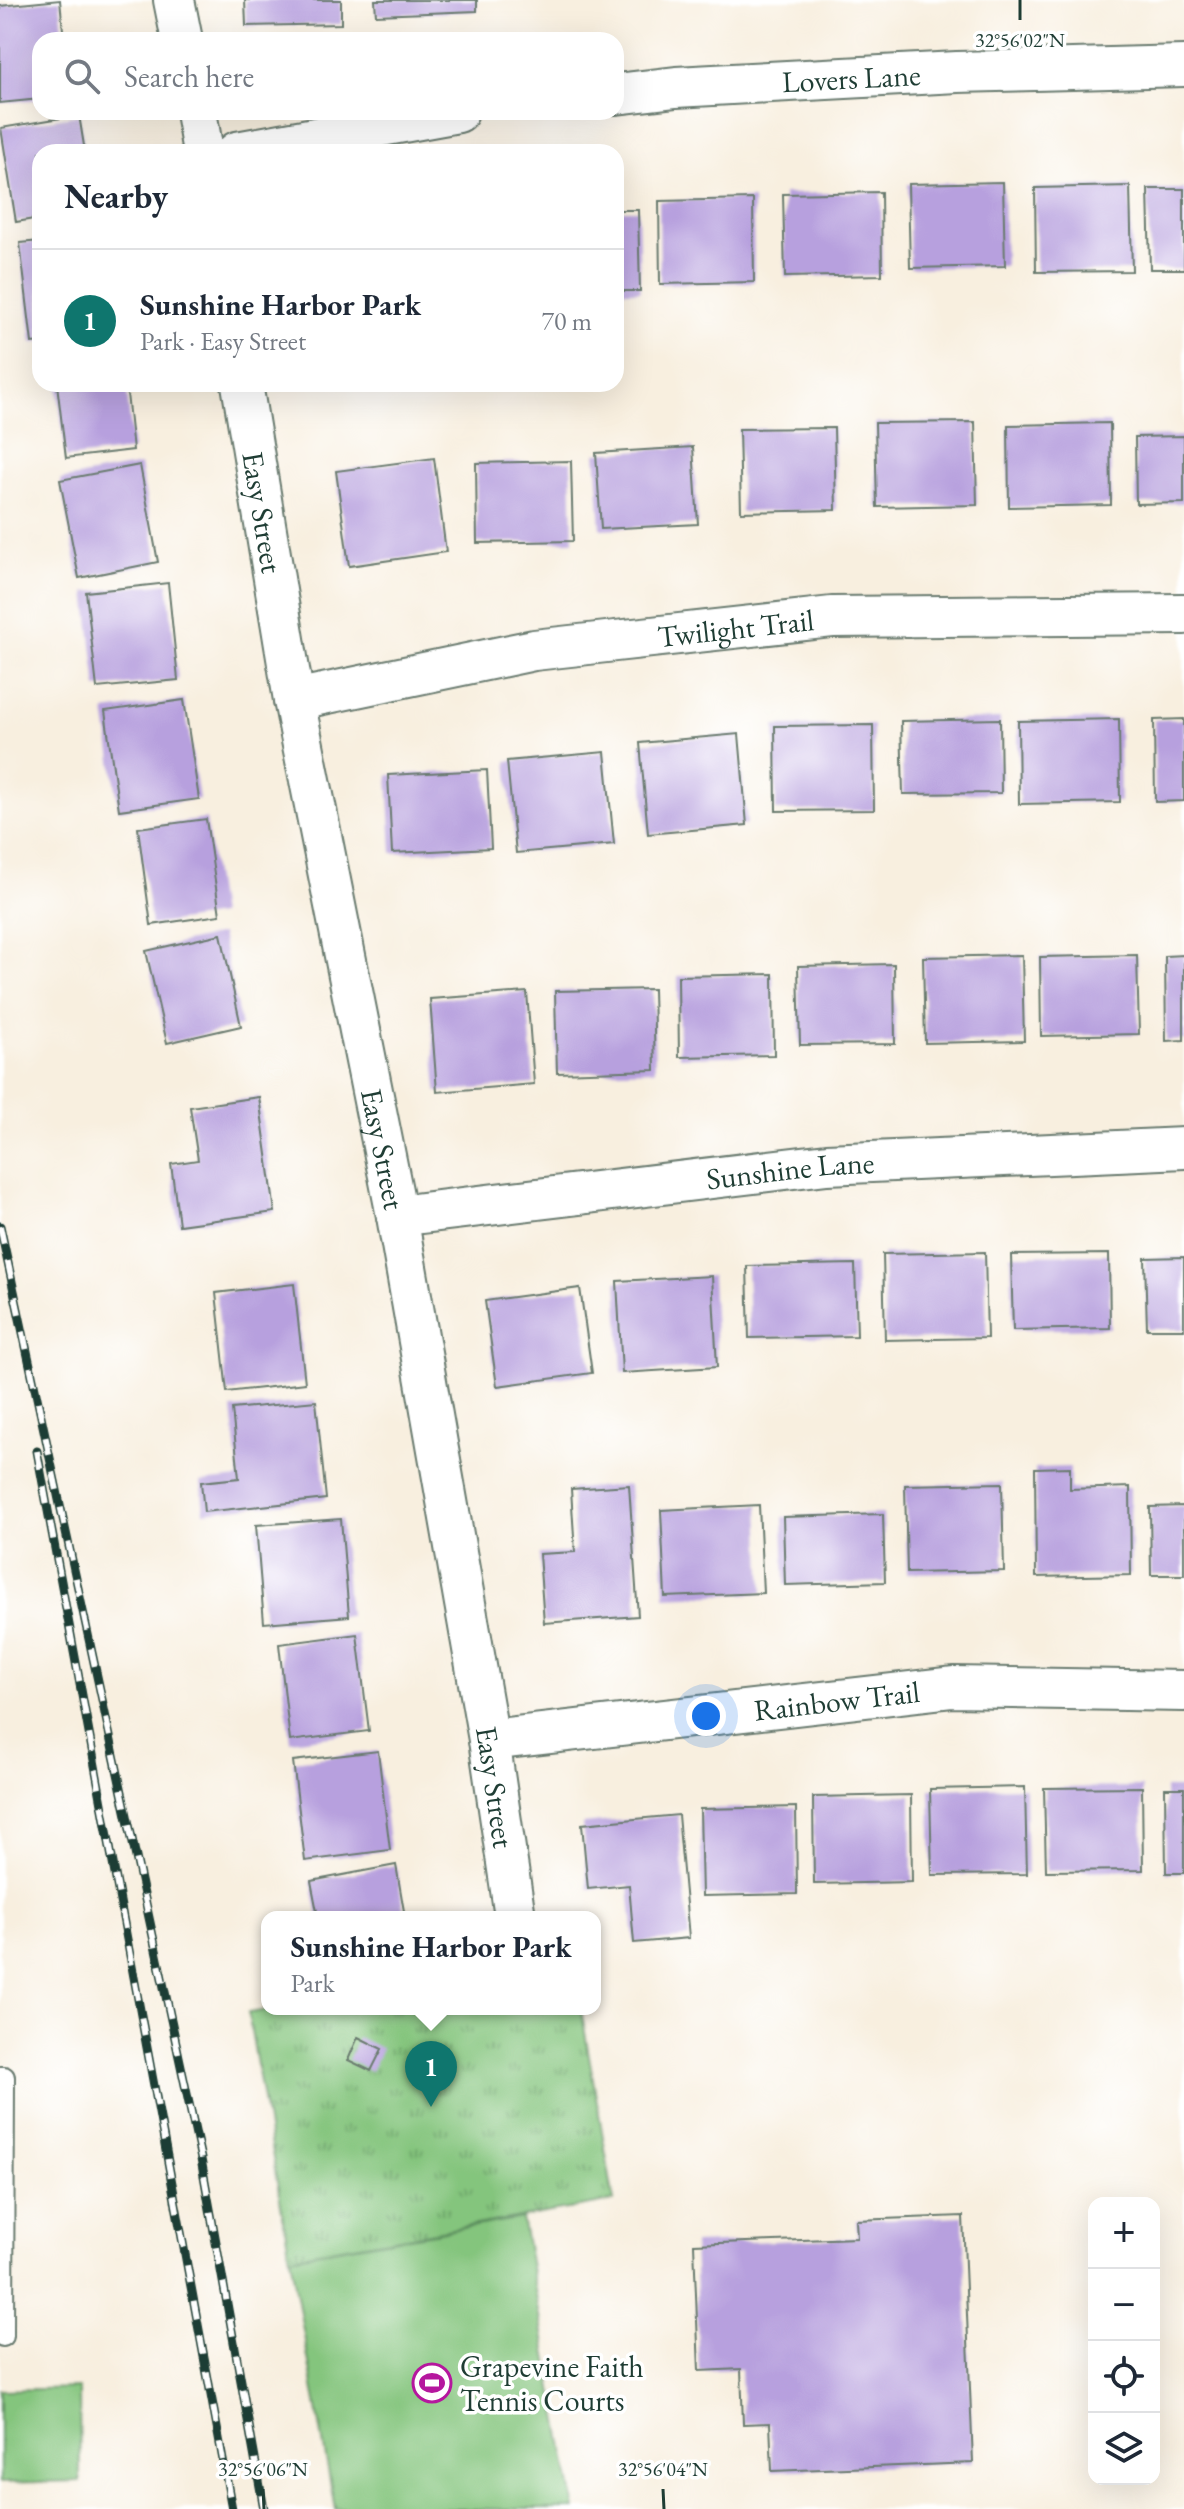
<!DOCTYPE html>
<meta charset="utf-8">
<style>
:root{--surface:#fff;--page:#f6f6f7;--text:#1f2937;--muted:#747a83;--line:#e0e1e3;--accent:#0f766e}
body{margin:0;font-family:"EB Garamond",serif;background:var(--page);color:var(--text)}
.controls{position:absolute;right:24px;bottom:24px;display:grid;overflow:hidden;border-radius:16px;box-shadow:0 8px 32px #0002}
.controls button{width:72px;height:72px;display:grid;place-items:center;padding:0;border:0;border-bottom:2px solid var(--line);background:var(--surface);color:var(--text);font:40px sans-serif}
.you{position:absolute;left:706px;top:1716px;width:28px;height:28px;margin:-20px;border:6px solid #fff;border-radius:50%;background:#1a73e8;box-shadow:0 0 0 12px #1a73e833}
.badge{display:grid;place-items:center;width:52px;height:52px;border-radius:50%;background:var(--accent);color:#fff;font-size:26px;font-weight:700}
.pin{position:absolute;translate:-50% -66px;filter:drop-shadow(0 2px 4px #0008)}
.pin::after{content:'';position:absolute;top:42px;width:28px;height:24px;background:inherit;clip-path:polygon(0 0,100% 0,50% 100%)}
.popup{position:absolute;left:261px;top:1911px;width:340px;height:104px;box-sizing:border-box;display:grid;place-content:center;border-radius:16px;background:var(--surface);filter:drop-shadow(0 2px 6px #0005);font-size:26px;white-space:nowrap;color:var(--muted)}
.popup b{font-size:30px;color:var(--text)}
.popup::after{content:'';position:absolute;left:50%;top:100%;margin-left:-16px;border:16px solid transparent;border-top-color:var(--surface)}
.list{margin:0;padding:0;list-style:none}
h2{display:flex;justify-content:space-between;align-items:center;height:104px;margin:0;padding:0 32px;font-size:34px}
h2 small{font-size:26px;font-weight:400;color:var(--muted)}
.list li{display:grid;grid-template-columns:52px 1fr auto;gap:24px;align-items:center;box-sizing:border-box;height:144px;padding:0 32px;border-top:2px solid var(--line)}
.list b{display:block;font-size:30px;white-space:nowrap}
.list p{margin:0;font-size:26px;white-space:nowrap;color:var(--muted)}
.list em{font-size:26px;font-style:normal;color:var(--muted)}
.icon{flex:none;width:44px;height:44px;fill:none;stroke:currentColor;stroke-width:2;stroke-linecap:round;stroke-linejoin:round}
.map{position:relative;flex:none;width:1184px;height:2509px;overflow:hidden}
.search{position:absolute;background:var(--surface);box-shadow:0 8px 32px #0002;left:32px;top:32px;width:592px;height:88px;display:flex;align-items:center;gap:20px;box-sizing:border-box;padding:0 28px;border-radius:24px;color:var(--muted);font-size:30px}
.panel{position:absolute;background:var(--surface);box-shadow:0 8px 32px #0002;left:32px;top:144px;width:592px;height:248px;border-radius:24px}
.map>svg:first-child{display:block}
.park{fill:url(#park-tufts);stroke:#528158;stroke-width:2}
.pitch{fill:#84c57d;stroke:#528158;stroke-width:2}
.building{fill:#b7a0de}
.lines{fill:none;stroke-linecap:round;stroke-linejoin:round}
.service-casing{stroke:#6b7b70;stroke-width:24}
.minor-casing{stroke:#6b7b70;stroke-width:44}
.service{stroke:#fff;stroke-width:20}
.minor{stroke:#fff;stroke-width:40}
.rail-casing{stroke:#1f3d34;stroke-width:9}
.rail{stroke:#fff;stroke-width:6;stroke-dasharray:18;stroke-linecap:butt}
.ticks{fill:none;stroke:#1f3d34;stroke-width:3}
.labels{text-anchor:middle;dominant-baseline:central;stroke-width:7;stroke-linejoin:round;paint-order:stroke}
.street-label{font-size:30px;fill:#1f3d34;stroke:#fff}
.poi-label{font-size:30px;fill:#1f3d34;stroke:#fff;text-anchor:start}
.ticks-label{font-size:20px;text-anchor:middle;fill:#1f3d34;stroke:#fff;stroke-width:7;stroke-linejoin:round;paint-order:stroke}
</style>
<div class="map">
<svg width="1184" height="2509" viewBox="0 0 1184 2509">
<defs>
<pattern id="park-tufts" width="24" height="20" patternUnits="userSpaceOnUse" patternTransform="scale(2)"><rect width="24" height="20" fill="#84c57d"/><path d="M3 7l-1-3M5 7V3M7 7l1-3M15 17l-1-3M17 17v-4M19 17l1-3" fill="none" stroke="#6ba167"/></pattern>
</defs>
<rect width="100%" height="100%" fill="#fff"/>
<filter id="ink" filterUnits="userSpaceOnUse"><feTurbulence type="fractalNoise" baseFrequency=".0125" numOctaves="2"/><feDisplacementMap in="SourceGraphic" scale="16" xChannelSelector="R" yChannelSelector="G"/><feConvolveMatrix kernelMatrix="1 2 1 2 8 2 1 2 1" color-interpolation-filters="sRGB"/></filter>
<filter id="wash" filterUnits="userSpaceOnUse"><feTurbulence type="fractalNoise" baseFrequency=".006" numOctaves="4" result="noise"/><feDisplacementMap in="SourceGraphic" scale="32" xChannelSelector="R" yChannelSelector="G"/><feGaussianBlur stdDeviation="1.8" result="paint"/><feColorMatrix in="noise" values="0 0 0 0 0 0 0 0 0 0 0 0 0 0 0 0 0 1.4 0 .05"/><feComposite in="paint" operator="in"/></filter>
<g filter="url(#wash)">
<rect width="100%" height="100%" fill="#f8efdf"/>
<path class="park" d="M274,2009H581L614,2201L290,2257L248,2013Z"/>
<path class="pitch" d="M522,2218L575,2509H335L290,2257Z
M79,2388L80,2481L0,2483V2390Z"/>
<g id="blocks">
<path class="building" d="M60,0L64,40H40V99L0,103V6Z
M245,0H341V24L246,26Z
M375,0H477V11L376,15Z
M79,115L85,152H40V218L16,222L1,128Z
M1003,182L1005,266L910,268L908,184Z
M1130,186L1132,271L1036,272L1035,188Z
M1148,189H1184V269H1150Z
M881,192L882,275L785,277L783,194Z
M753,199L754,282L660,284L659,201Z
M616,210H638L640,291H616Z
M40,241V342L32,343L20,243Z
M57,384H126L133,450L66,458Z
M975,422L977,505L877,507L875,423Z
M1110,423L1111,505L1009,507L1008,425Z
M834,428L836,510L741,512L739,429Z
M1184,436V503L1136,504L1135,437Z
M693,447L698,524L601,529L596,453Z
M434,458L446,552L349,566L336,471Z
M571,461L573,541L477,543L476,463Z
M140,465L158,562L79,578L60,480Z
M168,583L178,680L97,688L86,592Z
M184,700L199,799L119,810L105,711Z
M1000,719L1001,793L903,794L901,721Z
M1119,719L1120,802L1019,804L1018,721Z
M1184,719V801L1155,802L1154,720Z
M873,725L874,810L776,811L775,726Z
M739,734L747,825L648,834L640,743Z
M605,752L614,844L516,853L507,761Z
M487,770L491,848L392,853L388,775Z
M206,819L220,915L151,925L138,828Z
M221,934L241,1026L167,1043L146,951Z
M1022,955L1024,1041L925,1043L923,957Z
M1137,955L1139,1034L1041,1036L1040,957Z
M1184,955V1040L1166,1041L1165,956Z
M894,964L895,1044L800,1045L798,966Z
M773,974L774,1055L679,1057L678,976Z
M653,989L655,1070L557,1073L555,991Z
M527,992L534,1084L437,1092L430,999Z
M259,1097L275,1212L179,1225L171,1164L198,1160L190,1107Z
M985,1252L987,1338L885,1340L883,1254Z
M1109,1254L1110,1328L1013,1330L1011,1255Z
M1184,1257V1329H1147L1145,1258Z
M855,1264L857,1336L749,1338L747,1266Z
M712,1276L717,1367L622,1373L617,1281Z
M294,1284L305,1383L227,1392L216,1293Z
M580,1288L592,1373L497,1386L485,1301Z
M316,1401L326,1499L204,1512L201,1482L239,1478L232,1409Z
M1070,1467V1489L1130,1487L1131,1575L1036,1577L1035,1468Z
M1002,1483L1004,1571L907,1573L905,1485Z
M629,1485L638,1616L544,1623L539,1554L575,1552L571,1489Z
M759,1505L763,1593L665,1597L661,1510Z
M1184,1506V1575H1151L1150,1507Z
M883,1514L885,1582L785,1585L783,1517Z
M341,1519L349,1616L264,1623L256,1525Z
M357,1634L369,1731L290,1741L279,1644Z
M378,1751L390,1850L305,1861L293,1761Z
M1025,1787L1027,1874L932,1875L930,1789Z
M1142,1787L1143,1870L1046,1871L1044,1788Z
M1165,1788H1184V1873H1166Z
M911,1795L912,1882L814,1884L813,1797Z
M796,1807L797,1894L702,1896L700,1809Z
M678,1815L689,1938L634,1943L629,1885L588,1889L582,1824Z
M396,1865L405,1917H318L311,1881Z
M358,2037L382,2049L371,2071L348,2060Z
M963,2216L973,2463L772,2471L770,2423L743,2424L741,2369L699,2371L694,2244L857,2238L856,2220Z"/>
</g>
</g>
<g filter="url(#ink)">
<use href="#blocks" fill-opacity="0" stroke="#6b7b70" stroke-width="2"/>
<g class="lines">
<g class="service-casing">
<path id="service" d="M0,2077H4L3,2336"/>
</g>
<g class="minor-casing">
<g id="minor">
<path d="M174,0L182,40"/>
<path id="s1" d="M616,94L676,87L957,72L1184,66"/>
<path d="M196,112L203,152"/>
<path d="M237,152L458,112"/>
<path id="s2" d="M242,384L294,700L397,1216L489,1740L515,1917"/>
<path id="s3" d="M294,700L534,650L832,617L1184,614"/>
<path id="s4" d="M397,1216L827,1164L1184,1148"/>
<path id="s5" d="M489,1740L953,1687L1184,1691"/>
</g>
</g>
<use href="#service" class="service"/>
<use href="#minor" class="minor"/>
<g class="rail-casing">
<path id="rail" d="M0,1226L201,2159L264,2509
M37,1451L232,2509"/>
</g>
<use href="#rail" class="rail"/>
</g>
</g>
<path class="ticks" d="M1020,0V20M263,2489L264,2509M663,2489L664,2509"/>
<defs>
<g id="stadium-ring" transform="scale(2)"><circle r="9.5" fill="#fff" stroke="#b5179e" stroke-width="1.5"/><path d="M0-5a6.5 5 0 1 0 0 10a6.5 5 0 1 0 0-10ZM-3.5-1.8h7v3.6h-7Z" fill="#b5179e"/></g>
</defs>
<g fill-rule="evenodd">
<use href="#stadium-ring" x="432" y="2383"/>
</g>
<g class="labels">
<g class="street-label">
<text stroke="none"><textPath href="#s1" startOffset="236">Lovers Lane</textPath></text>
<text stroke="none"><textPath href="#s2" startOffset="130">Easy Street</textPath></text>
<text stroke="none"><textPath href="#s3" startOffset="448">Twilight Trail</textPath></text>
<text stroke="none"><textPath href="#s2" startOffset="778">Easy Street</textPath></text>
<text stroke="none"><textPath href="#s4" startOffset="396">Sunshine Lane</textPath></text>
<text stroke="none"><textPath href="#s5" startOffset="350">Rainbow Trail</textPath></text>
<text stroke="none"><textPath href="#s2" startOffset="1426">Easy Street</textPath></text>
</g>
<g class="poi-label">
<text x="460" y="2366">Grapevine Faith<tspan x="460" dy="34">Tennis Courts</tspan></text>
</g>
</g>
<g class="ticks-label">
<text x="1020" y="47">32°56'02"N</text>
<text x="263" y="2476">32°56'06"N</text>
<text x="663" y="2476">32°56'04"N</text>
</g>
</svg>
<div class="controls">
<button>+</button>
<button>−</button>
<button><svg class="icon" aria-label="locate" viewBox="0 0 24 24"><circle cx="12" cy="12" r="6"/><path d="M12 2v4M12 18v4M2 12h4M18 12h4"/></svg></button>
<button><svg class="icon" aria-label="layers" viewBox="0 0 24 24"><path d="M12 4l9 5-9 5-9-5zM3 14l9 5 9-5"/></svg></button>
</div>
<div class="you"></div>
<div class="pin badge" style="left:431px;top:2107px">1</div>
<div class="popup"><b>Sunshine Harbor Park</b>Park</div>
<div class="search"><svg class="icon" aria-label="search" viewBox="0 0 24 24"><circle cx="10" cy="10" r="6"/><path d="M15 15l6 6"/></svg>Search here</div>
<section class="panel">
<h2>Nearby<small></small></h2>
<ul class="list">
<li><span class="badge">1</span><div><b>Sunshine Harbor Park</b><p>Park · Easy Street</p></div><em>70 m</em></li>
</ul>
</section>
</div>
